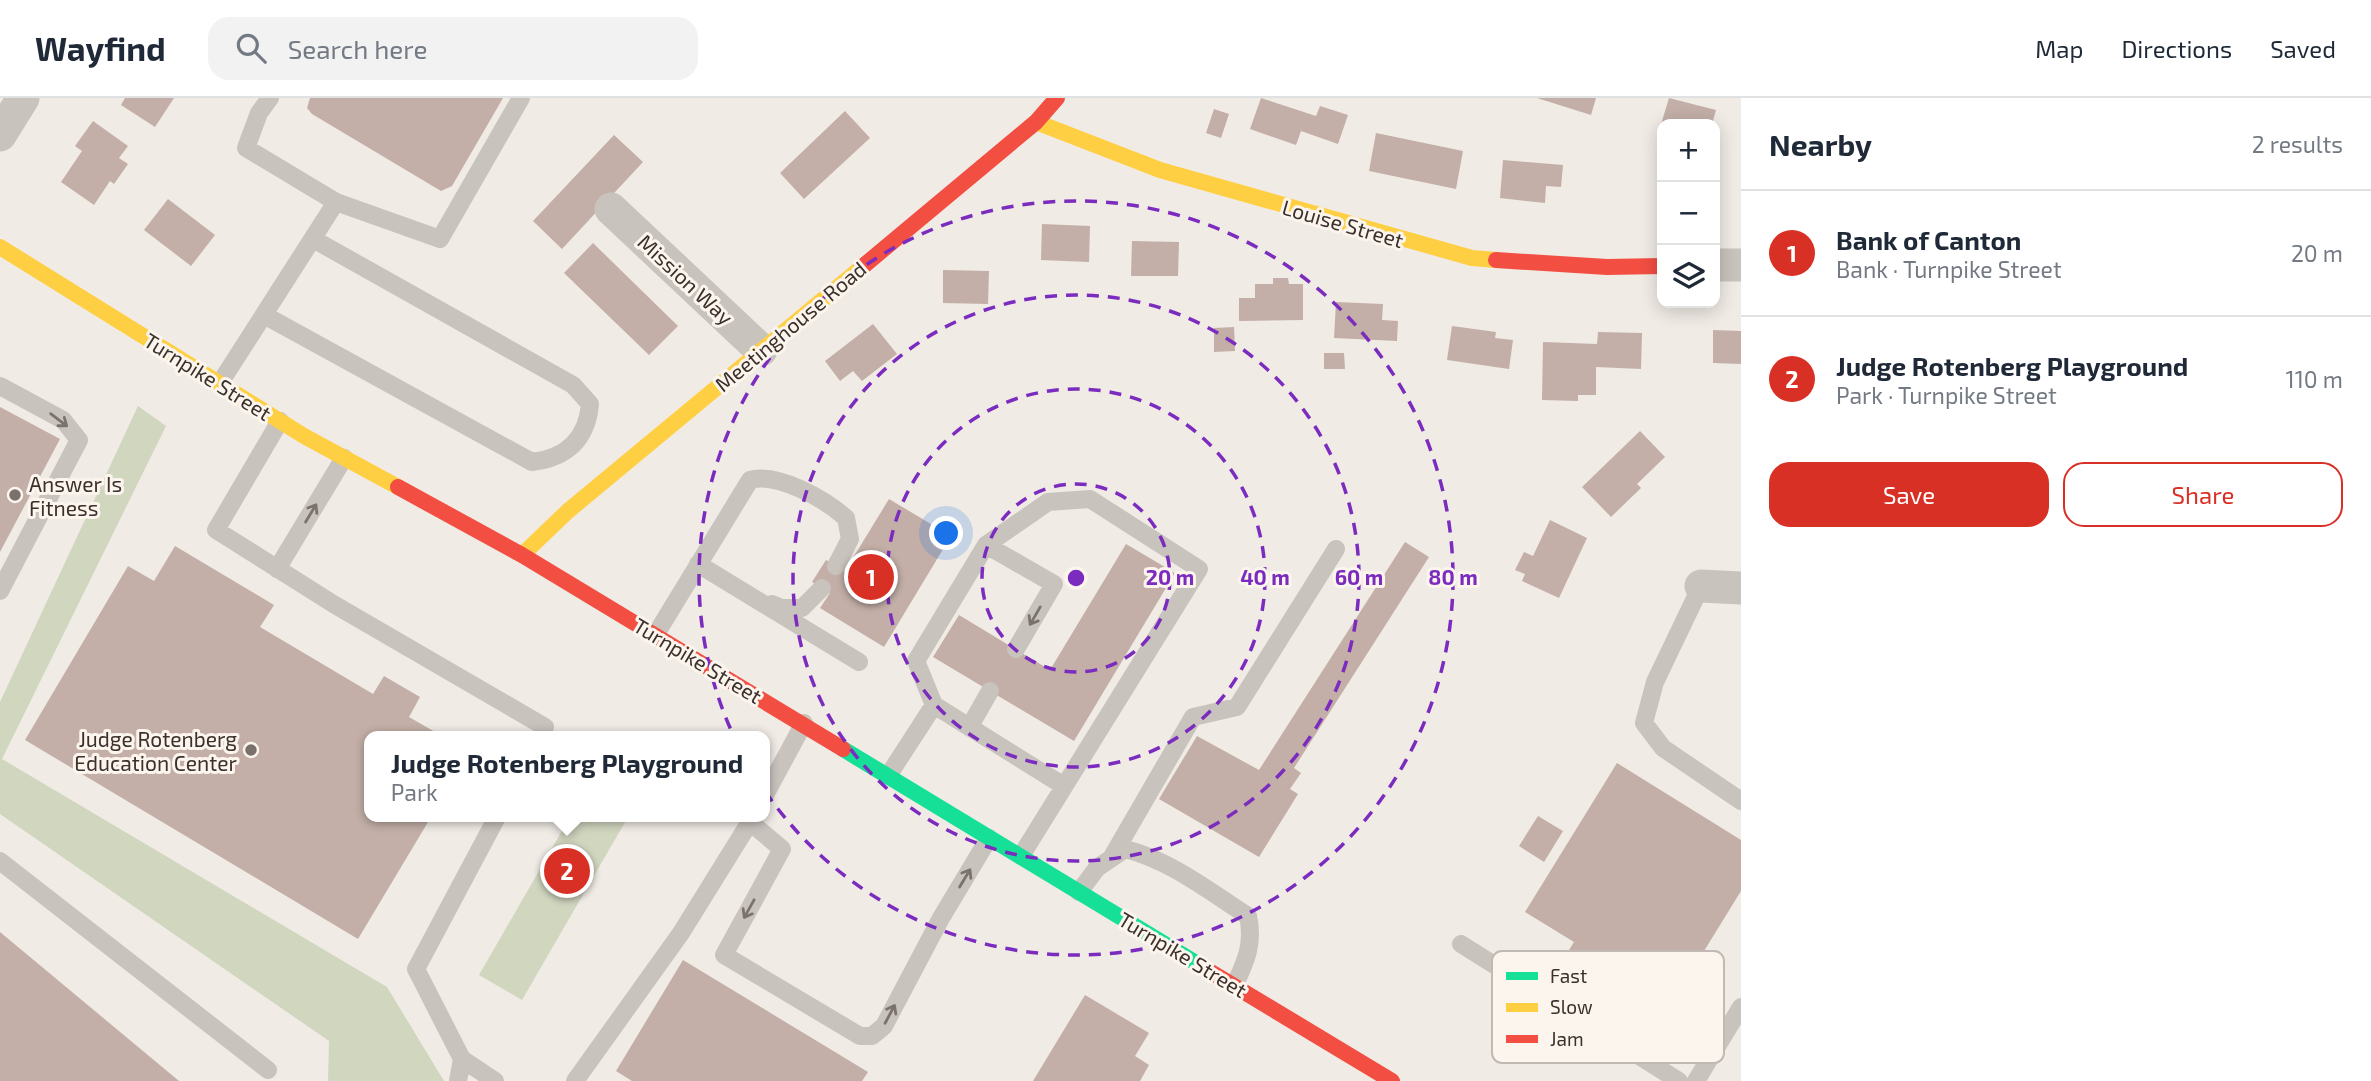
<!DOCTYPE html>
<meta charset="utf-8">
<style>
:root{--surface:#fff;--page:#f2f2f3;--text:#1f2937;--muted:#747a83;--line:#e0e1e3;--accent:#d93025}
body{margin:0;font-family:"Exo 2",sans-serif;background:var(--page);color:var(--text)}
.controls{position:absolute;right:21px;top:21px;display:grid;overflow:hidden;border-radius:14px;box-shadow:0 4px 18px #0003}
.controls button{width:63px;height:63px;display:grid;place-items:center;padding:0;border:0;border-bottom:2px solid var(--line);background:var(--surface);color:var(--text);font:35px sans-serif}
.you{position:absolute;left:947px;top:436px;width:24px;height:24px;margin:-18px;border:5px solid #fff;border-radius:50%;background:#1a73e8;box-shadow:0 0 0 10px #1a73e833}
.badge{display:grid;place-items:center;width:46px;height:46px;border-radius:50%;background:var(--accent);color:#fff;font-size:23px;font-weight:700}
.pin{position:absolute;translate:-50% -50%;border:4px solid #fff;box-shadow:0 2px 7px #0006}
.popup{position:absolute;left:364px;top:633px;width:406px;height:91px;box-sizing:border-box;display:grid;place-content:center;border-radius:14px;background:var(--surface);filter:drop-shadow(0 2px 5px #0005);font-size:23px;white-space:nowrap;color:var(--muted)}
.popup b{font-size:26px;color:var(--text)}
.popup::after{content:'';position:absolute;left:50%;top:100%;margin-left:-14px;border:14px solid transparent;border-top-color:var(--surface)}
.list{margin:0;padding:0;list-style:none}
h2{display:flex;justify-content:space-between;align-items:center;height:91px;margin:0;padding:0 28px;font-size:30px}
h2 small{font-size:23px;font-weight:400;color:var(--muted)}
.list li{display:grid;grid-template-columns:46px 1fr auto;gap:21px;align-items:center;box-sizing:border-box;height:126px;padding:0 28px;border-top:2px solid var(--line)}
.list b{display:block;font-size:26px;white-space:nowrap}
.list p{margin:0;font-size:23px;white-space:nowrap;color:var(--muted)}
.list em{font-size:23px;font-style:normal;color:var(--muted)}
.actions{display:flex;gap:14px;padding:21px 28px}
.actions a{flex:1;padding:16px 0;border:2px solid var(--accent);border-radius:21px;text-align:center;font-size:24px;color:var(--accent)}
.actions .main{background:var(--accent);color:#fff}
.icon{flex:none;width:38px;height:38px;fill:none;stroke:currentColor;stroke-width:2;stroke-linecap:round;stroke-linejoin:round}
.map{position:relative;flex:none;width:1741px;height:983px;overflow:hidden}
header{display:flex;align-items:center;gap:42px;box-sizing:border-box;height:98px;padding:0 35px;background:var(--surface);border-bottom:2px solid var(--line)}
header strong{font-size:33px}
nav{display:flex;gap:38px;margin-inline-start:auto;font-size:24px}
.search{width:490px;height:63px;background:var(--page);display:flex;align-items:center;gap:18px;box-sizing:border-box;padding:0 24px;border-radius:21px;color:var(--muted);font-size:26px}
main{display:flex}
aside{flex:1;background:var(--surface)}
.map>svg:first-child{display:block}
.green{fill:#d1d6bf}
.building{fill:#c3afa7}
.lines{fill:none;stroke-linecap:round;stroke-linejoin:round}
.lane{stroke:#c9c3be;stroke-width:18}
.street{stroke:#c9c3be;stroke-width:33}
.fast{stroke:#16e098;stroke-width:16}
.slow{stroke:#ffcf43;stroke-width:16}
.jam{stroke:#f24e42;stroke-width:16}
.oneway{stroke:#7b726d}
.ring{fill:none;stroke:#7b2cbf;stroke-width:3.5;stroke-dasharray:12 9}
.poi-dot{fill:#7a716c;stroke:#fbf5ee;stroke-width:2.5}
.labels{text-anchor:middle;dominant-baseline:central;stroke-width:6;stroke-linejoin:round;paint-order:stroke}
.street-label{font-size:21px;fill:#3b302b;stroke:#fbf5ee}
.poi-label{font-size:21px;fill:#3b302b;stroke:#fbf5ee;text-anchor:start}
.key{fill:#fbf5ee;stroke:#c1bab4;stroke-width:2}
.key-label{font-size:19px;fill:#3b302b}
.centre{fill:#7b2cbf;stroke:#fbf5ee;stroke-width:3.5}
.ring-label{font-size:21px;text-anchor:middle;font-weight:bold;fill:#7b2cbf;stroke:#fbf5ee;stroke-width:6;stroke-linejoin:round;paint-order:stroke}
</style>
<header>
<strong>Wayfind</strong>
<div class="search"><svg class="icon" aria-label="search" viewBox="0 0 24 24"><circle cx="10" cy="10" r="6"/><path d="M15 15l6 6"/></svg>Search here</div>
<nav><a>Map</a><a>Directions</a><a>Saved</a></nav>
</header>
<main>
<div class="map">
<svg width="1741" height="983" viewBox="0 0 1741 983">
<rect width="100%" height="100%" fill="#f0ebe5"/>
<path class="green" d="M138,308L166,328L2,661L387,889L444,983H328L329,943L0,716V604Z
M570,719H628L522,902L479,877Z"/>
<path class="building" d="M125,0H174L155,29L121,7Z
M310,0H503L452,88L441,93L312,16L307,10Z
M1261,0L1316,18L1320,8L1348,17L1338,46L1301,33L1296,47L1250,31Z
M1537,0H1596L1591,17Z
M1669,0L1716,12L1712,26H1662V34L1659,33Z
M1214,11L1229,16L1221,40L1206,35Z
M845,13L870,40L804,101L780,75Z
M93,23L128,48L119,60L128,66L114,86L110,83L94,107L61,84L82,53L75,48Z
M1376,35L1463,53L1456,91L1369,73Z
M614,37L643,64L562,151L533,123Z
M1503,62L1563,67L1561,89L1546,88L1545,105L1500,100Z
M168,101L215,137L191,168L144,132Z
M1042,126L1090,128L1089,164L1041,162Z
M1132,143L1179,144L1178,178H1131Z
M593,145L678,228L649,257L564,175Z
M943,172L989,173L988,206L943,205Z
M1273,180H1288L1289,186H1303V222L1239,223V200H1255V186H1273Z
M1336,204L1383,206L1382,222L1398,223L1397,243L1334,240Z
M873,226L897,256L862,283L853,273L840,283L825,263Z
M1452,228L1496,234L1495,240L1513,242L1509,271L1447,262Z
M1234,229L1235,253L1214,254V230Z
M1713,232L1741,233V266L1713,265Z
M1598,234L1642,235L1641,271L1596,269V297H1578V303L1542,302L1543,244L1597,246Z
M1324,255H1344L1345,271H1324Z
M0,309L60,341L0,454Z
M1640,333L1665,359L1637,386L1641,390L1611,419L1582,389Z
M889,401L951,438L884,549L820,510L830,495L812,484L826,462L845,473Z
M1550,422L1587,440L1559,500L1522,483L1525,476L1515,472L1524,454L1533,458Z
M1405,444L1429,459L1294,670L1301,675L1290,691L1298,696L1259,759L1159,701L1197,638L1259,672Z
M1126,446L1175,475L1074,643L933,559L959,517L1050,572Z
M175,448L274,507L260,529L373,596L384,578L420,599L409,619L442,638H369V719H431L358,841L25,642L128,468L154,483Z
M1617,665L1741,742V793L1688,879L1661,862L1645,888L1602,861L1593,874L1566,857L1574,844L1525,814Z
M1538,718L1563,733L1544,764L1519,748Z
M0,834L179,983H0Z
M683,862L868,974L862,983H632L616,973Z
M1085,897L1149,935L1135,958L1149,967L1140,983H1033Z"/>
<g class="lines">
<path class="lane" d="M270,0L259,15L246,50L336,104L440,141L521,0
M264,217L532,364C567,360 587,341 590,306L573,287L313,141
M220,285L336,104
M0,288L63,322L79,342L0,493
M280,323L216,432L335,507L545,629L540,638
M986,447L1054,486L1016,551
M698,466L859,564
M277,471L344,360
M1701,488L1655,584L1644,625L1663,650L1741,703
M772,506L782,510H802L822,490
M656,536L750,382C777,374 825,401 846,420L850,441L836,468
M934,607L1064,688
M970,628L990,593
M888,678L934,607L916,563L986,447L1048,404L1090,401L1199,471L1021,758
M765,697L804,625
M750,724L782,751L724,857L860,938H872L884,928L941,820L989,740
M1113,757L1193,619L1237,609L1336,451
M0,763L268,972
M1079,794L1097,770L1125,751C1170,762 1210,794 1248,818C1254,845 1246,864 1234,888
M1461,846L1679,983
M458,983L462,961
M495,983L462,961L416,871L497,719
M575,983L681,835L753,719
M1696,983L1741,909"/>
<path class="street" d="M0,37L23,0
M611,111L761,252
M1715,167H1741
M1701,488L1741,490"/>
<path class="fast" d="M843,651L1206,871"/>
<path class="slow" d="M1036,24L1160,72L1472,160L1496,162
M0,149L304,338L398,389
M522,457L568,413L861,170"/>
<path class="jam" d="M1496,162L1607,169L1662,168
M861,170L1036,24L1057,0
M398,389L522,457L843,651
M1206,871L1392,983"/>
</g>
<defs><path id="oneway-shaft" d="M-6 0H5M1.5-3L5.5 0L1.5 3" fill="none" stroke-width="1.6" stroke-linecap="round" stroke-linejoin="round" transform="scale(1.75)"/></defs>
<g class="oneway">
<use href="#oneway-shaft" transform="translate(59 322) rotate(37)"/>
<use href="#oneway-shaft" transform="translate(311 415) rotate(-59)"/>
<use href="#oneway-shaft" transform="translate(1035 518) rotate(120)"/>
<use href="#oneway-shaft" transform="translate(965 780) rotate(-59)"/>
<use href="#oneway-shaft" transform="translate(749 811) rotate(119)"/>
<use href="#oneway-shaft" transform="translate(890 916) rotate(-62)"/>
</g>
<g class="ring">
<circle cx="1076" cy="480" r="94"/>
<circle cx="1076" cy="480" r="189"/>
<circle cx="1076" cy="480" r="283"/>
<circle cx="1076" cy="480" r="377"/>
</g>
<g class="poi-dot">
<circle cx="15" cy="397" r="7"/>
<circle cx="251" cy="652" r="7"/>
</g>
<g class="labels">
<g class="street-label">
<text transform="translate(1343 125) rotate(16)">Louise Street</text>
<text transform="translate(686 181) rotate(43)">Mission Way</text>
<text transform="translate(790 228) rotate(-40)">Meetinghouse Road</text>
<text transform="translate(208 278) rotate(32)">Turnpike Street</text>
<text transform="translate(698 562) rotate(31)">Turnpike Street</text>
<text transform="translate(1183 856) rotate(31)">Turnpike Street</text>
</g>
<g class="poi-label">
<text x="29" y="385">Answer Is<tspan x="29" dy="24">Fitness</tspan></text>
<text x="237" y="640" text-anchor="end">Judge Rotenberg<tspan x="237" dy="24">Education Center</tspan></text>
</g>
</g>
<rect x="1492" y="853" width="232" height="112" rx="10" class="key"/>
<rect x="1506" y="874" width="32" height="8" fill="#16e098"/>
<rect x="1506" y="905" width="32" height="9" fill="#ffcf43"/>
<rect x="1506" y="937" width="32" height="8" fill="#f24e42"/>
<g class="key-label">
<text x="1550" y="885">Fast</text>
<text x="1550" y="916">Slow</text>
<text x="1550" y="948">Jam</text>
</g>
<circle cx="1076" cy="480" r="10" class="centre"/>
<g class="ring-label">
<text x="1170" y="487">20 m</text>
<text x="1265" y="487">40 m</text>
<text x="1359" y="487">60 m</text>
<text x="1453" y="487">80 m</text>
</g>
</svg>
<div class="controls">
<button>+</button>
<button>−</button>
<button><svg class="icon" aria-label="layers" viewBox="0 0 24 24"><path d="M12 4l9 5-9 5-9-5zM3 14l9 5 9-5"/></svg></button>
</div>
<div class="you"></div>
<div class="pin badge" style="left:871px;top:479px">1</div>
<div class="pin badge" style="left:567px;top:773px">2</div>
<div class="popup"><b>Judge Rotenberg Playground</b>Park</div>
</div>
<aside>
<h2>Nearby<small>2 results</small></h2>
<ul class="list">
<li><span class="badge">1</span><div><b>Bank of Canton</b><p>Bank · Turnpike Street</p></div><em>20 m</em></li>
<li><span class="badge">2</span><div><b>Judge Rotenberg Playground</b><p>Park · Turnpike Street</p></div><em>110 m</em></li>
</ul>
<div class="actions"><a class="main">Save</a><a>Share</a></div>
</aside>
</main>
